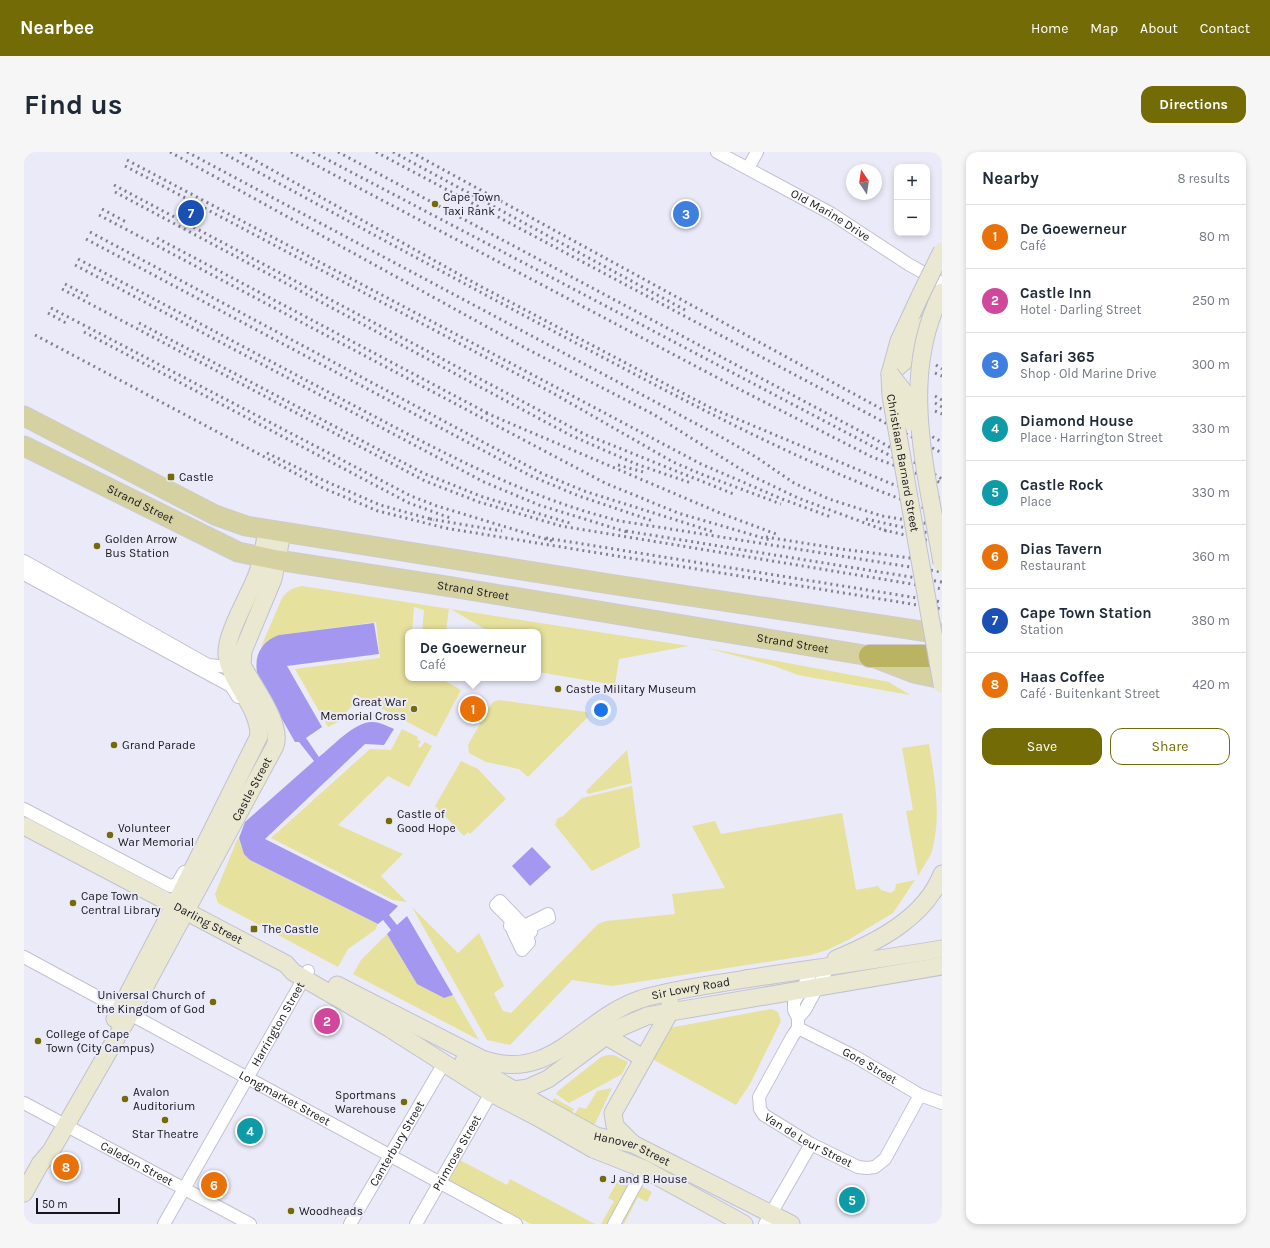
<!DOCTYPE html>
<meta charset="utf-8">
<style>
:root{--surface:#fff;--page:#f6f6f7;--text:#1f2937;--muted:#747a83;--line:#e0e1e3;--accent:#736b06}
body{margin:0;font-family:Karla,sans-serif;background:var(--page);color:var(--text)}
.controls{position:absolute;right:12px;top:12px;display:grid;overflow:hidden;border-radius:8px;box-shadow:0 2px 6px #0003}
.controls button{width:36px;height:36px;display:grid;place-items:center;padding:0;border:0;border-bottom:1px solid var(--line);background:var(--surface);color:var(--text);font:20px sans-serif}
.compass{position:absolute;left:822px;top:12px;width:36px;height:36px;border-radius:50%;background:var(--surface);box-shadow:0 2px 6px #0003;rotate:347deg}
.scale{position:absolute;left:12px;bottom:10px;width:84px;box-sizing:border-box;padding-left:4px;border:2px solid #17161b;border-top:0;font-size:11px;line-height:14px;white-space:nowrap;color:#17161b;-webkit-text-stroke:3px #ebeaf9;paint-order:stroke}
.you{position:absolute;left:577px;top:558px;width:14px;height:14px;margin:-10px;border:3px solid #fff;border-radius:50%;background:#1a73e8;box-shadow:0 0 0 6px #1a73e833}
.badge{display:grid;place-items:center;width:26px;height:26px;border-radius:50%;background:var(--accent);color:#fff;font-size:13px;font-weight:700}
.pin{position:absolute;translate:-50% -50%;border:2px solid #fff;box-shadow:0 1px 4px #0006}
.popup{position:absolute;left:381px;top:477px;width:136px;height:52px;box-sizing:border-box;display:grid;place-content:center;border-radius:8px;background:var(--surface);filter:drop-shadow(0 1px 3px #0005);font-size:13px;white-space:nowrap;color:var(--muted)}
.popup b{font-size:15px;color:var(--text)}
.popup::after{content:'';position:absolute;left:50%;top:100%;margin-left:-8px;border:8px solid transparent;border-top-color:var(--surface)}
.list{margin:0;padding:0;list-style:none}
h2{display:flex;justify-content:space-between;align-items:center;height:52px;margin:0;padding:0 16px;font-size:17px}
h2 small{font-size:13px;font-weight:400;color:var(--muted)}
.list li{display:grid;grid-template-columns:26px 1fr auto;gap:12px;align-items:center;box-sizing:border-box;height:64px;padding:0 16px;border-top:1px solid var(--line)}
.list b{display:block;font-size:15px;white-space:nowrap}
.list p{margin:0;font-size:13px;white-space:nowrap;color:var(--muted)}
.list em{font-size:13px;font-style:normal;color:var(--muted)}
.actions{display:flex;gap:8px;padding:12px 16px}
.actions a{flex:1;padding:9px 0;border:1px solid var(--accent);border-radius:12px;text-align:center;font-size:14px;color:var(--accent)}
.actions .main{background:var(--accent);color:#fff}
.map{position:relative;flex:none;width:918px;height:1072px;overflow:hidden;border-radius:12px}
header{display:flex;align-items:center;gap:24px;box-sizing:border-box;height:56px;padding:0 20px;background:var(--accent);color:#fff}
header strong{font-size:19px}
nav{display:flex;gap:22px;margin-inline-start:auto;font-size:14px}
.intro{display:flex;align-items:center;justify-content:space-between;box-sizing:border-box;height:96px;padding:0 24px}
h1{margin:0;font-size:28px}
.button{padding:10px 18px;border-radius:12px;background:var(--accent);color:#fff;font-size:14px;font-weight:700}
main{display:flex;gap:24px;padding:0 24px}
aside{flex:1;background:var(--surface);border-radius:12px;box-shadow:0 2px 6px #0003}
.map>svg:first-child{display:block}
.green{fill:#e6e19d}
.water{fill:#a397f0}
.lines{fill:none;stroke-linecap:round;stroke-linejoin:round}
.street-casing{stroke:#c2c1d0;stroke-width:14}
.secondary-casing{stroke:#c2c1d0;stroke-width:19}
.primary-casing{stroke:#cccccd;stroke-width:21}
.highway-casing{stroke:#cccccd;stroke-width:24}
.street{stroke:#fff;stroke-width:12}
.secondary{stroke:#eae8d0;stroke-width:17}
.primary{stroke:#d5d1a1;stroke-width:19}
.highway{stroke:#b9b362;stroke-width:22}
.rail{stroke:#83828c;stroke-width:3;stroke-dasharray:2 4;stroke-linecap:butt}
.secondary-bridge-casing{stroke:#c2c1d0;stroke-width:19;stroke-linecap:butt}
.secondary-bridge{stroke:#eae8d0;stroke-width:17}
.poi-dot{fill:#736b06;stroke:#ebeaf9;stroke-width:1.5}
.labels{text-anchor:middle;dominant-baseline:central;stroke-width:4;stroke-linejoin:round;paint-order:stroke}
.poi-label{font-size:12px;fill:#17161b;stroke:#ebeaf9;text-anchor:start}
.street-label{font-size:12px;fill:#17161b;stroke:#ebeaf9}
</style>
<header>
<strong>Nearbee</strong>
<nav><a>Home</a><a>Map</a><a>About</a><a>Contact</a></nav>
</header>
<div class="intro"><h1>Find us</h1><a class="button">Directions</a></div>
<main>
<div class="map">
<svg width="918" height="1072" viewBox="0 0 918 1072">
<rect width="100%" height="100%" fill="#ebeaf9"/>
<path class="green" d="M278,434L665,494L595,507L591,533L514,520V480H466L425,456L422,480H398L400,458L390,455L388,480H384V526H416L437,538L412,585L330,542L328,547L332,549L314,570L304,575L271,517L356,506L352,470L255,483L237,495L258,446C264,438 268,436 278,434Z
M683,496L865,530L886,543L774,523L750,514Z
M475,548L562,560L564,565L504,625L495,617L462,610L445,601L444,593L466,554L469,550Z
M378,577L394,585L393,588L397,589L394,594L396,596L401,590L408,594L385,635L364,624L314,673L379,702L357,724L383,750L369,748L247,686L346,597L367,598Z
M905,592C911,628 918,667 907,702C903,709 898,717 894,724L882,659L889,658L878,596Z
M603,598L608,631L564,642L562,639Z
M437,609L454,617L482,647L446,682L444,680L440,684L411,654Z
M608,634L616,695L568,719L531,673L533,667L539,664L558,646Z
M818,661L832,738L854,734L857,738L867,741L871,738L872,732L891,728L869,761L824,788L803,798L787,803L588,834L548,828L486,893L463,888L388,755L434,801L455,781L480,834L470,841L479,859L487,861L574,772L582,769L651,762L648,742L701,736L668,674L691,669L697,682Z
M215,686L217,694L226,708L354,772L351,778L324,797L314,815L194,751L191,742L213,688Z
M363,782L393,832L420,846L429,843L455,888L329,822L337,808Z
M747,857L754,860L757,869L726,932L712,953L628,907L645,876Z
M583,903H590L604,910L598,922L545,951L532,942L534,939L577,905Z
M588,936L570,974L549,965L555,955L562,957L573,939Z
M530,946L550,957L547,963L528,950Z
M436,1008L483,1033L486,1027L571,1072H507L425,1029Z
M597,1024L607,1029L584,1072H577L590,1049L584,1046Z
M617,1034L628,1040L623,1050L614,1045L600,1072H596Z"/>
<path class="water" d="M350,471L355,502L263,514L298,575L282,586L295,605C309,594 331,569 349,570C356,570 363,574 370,577L360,593L341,592L241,687L374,754L365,763L373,773L383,764L429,843L420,846L393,832L363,782L367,778L359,768L354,772L226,708L220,702L215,686L221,670L290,609L275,590H271L234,525C229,505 236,490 255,483Z
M508,695L527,715L506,734L488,714Z"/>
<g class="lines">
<g class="street-casing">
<g id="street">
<path id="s1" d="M693,0L808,62L884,112L918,131"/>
<path d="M724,16L733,0"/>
<path d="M0,409L184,513L206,515L212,514"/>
<path d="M0,422L207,534L214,545"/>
<path d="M0,657L146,734L153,732L160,720"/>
<path d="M476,749L500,774L524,762L525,766L508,774L507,780L502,783L505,790L498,798L489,779L491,778L486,774L487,768L472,753Z"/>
<path d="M0,805L96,857"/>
<path id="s2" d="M790,816L770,850V858L774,866V876L768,885L735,945L736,957L740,963L787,992L834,1015L843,1016L851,1015L861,1007L896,943"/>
<path id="s3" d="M106,862L492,1072"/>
<path d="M774,866L781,858L805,814"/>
<path id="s4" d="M774,876L830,904L896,943L918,951"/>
<path id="s5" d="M0,951L226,1072"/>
<path id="s6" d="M140,1072L284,819"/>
<path id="s7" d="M326,1072L420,911"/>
<path id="s8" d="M392,1072L471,934"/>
<path d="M590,1072L620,1017"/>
<path d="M741,1072L787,992"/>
</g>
</g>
<g class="secondary-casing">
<g id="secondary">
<path d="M866,222L875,189L897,142"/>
<path d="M866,222L883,207L900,174L905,169"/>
<path id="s9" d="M0,674L262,812L269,820L365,876L467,941L515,966L569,997L620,1017L720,1072"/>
<path d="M812,807C853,790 901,766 918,722"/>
<path id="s10" d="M313,833L458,907C528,932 557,867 617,847C650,837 687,833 721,827C787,817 852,808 918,797"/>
<path d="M91,867L160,735L235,584C235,554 207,532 203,503C201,483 225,444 233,423C238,409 240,394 243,379"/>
<path d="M574,878L582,884L619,906"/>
<path id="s11" d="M440,909L521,956L572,984L609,992L767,1072"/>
<path d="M467,941L504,936L524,927L582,884L595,876L623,864L918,814"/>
<path d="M609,992L591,974L589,961L647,858L646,851"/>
<path id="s12" d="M0,1041L16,1012L27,999L106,862L251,594C259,572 228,533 218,513L219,499L249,427L258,381"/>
</g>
</g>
<g class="primary-casing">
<g id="primary">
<path d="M0,264L191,363L222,374L592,433L918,482"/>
<path id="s13" d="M0,294L214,400L253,408L428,435L846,504L890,521L918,527"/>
</g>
</g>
<g class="highway-casing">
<path id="highway" d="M846,504H909L918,506"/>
</g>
<use href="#street" class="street"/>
<use href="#secondary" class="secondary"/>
<use href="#primary" class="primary"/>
<use href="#highway" class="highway"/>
<path class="rail" d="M146,0L505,198L629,262L726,323L774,346L865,380
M163,0L699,286L732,305L770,331L805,347L858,364L918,374
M197,0C319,66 442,133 565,198C680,259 795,320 918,362
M216,0L456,134L687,256L868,332L918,347
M267,0L711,235L848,305L918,331
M289,0L884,313
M314,0L862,293L918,327
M352,0L918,301
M369,0L663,159
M387,0L918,290
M103,8L677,312L758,347L807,365
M101,14L527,240L649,310L677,322L757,352
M90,33L560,282L712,343
M91,40L546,283L612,312L667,331
M78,57L104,71
M75,63L581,331L654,361L746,388
M66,80L517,321L560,339L690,380
M133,86L467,263
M62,87L507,324L555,344L629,369
M54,107C146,155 236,204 327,252C414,298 499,345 596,369L918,420
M51,113L460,330L515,353L606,381
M41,132L64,144
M38,137L401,329L455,350L537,374L918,437
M27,156L387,344L413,354L528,389
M24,161L42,171
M115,171L399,321L459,345L549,372
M60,180L385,351L429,367
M11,183L299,336L354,359L421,376L918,457
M912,213L918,217
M911,221L918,224
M911,244L918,248
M911,251L918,255
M911,259L918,262
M462,261L696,361L752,382
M243,301L301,329L356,353L410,368
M594,313L623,321
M406,367L478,379
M842,367L918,384
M860,378L918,392
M602,379L918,430
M742,385L817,397L918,410
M522,386L918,450"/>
<g class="secondary-bridge-casing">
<g id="secondary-bridge">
<path d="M918,140C874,226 903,320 918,411"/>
<path d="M897,142L918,99"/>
<path id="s14" d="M866,222L867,244L918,532"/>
<path d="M866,222L879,239L887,270"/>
</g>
</g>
<use href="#secondary-bridge" class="secondary-bridge"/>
</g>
<g class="poi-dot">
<circle cx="411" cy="52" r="4"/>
<rect x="143" y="321" width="8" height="8" rx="2"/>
<circle cx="73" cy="394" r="4"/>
<circle cx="534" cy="537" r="4"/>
<circle cx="390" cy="557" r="4"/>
<circle cx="90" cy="593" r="4"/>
<circle cx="365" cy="669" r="4"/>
<circle cx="86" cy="683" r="4"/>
<circle cx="49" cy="751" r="4"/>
<rect x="226" y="773" width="8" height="8" rx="2"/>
<circle cx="189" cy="850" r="4"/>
<circle cx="14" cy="889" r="4"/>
<circle cx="101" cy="947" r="4"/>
<circle cx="380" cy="950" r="4"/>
<circle cx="141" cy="968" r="4"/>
<circle cx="579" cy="1027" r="4"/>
<circle cx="267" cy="1059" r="4"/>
</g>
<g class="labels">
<g class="poi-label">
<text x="419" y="45">Cape Town<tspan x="419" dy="14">Taxi Rank</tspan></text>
<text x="155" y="325">Castle</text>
<text x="81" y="387">Golden Arrow<tspan x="81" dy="14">Bus Station</tspan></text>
<text x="542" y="537">Castle Military Museum</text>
<text x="382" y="550" text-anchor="end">Great War<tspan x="382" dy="14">Memorial Cross</tspan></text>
<text x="98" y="593">Grand Parade</text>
<text x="373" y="662">Castle of<tspan x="373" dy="14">Good Hope</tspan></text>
<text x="94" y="676">Volunteer<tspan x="94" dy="14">War Memorial</tspan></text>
<text x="57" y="744">Cape Town<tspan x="57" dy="14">Central Library</tspan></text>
<text x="238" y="777">The Castle</text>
<text x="181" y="843" text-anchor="end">Universal Church of<tspan x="181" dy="14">the Kingdom of God</tspan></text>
<text x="22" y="882">College of Cape<tspan x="22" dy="14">Town (City Campus)</tspan></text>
<text x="109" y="940">Avalon<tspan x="109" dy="14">Auditorium</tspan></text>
<text x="372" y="943" text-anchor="end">Sportmans<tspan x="372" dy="14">Warehouse</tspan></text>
<text x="141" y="982" text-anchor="middle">Star Theatre</text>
<text x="587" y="1027">J and B House</text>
<text x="275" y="1059">Woodheads</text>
</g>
<g class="street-label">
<text stroke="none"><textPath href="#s1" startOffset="130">Old Marine Drive</textPath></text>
<text stroke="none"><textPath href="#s14" startOffset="90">Christiaan Barnard Street</textPath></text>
<text stroke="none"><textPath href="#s13" startOffset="130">Strand Street</textPath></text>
<text stroke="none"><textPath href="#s13" startOffset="477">Strand Street</textPath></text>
<text stroke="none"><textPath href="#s13" startOffset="801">Strand Street</textPath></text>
<text stroke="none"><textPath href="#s12" startOffset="464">Castle Street</textPath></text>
<text stroke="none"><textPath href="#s9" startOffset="208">Darling Street</textPath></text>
<text stroke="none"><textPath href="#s10" startOffset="391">Sir Lowry Road</textPath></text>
<text stroke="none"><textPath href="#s6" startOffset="230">Harrington Street</textPath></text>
<text stroke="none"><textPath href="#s4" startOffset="81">Gore Street</textPath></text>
<text stroke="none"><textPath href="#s3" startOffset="176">Longmarket Street</textPath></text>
<text stroke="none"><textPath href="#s2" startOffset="216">Van de Leur Street</textPath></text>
<text stroke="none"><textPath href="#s7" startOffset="93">Canterbury Street</textPath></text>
<text stroke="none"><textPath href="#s11" startOffset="190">Hanover Street</textPath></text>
<text stroke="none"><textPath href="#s8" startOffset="82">Primrose Street</textPath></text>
<text stroke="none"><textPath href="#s5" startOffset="128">Caledon Street</textPath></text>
</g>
</g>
</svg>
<div class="controls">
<button>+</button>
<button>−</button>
</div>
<svg class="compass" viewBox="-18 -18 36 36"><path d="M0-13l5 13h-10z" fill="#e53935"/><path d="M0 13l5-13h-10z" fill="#747a83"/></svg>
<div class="scale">50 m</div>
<div class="you"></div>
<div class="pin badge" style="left:449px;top:557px;background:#e8710a">1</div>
<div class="popup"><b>De Goewerneur</b>Café</div>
<div class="pin badge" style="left:303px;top:869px;background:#d1479c">2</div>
<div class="pin badge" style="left:662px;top:62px;background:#3f7fe0">3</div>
<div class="pin badge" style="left:226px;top:979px;background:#0f9aa8">4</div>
<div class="pin badge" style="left:828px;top:1048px;background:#0f9aa8">5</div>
<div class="pin badge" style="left:190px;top:1033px;background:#e8710a">6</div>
<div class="pin badge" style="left:167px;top:61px;background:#1a4fb4">7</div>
<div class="pin badge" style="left:42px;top:1015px;background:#e8710a">8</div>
</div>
<aside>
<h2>Nearby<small>8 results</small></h2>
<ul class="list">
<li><span class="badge" style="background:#e8710a">1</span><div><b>De Goewerneur</b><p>Café</p></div><em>80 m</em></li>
<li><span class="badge" style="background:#d1479c">2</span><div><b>Castle Inn</b><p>Hotel · Darling Street</p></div><em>250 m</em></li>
<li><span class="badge" style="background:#3f7fe0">3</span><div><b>Safari 365</b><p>Shop · Old Marine Drive</p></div><em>300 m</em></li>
<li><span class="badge" style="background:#0f9aa8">4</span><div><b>Diamond House</b><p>Place · Harrington Street</p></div><em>330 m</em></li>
<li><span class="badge" style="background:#0f9aa8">5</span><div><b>Castle Rock</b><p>Place</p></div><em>330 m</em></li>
<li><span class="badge" style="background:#e8710a">6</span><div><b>Dias Tavern</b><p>Restaurant</p></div><em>360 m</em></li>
<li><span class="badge" style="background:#1a4fb4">7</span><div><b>Cape Town Station</b><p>Station</p></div><em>380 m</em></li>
<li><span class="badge" style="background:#e8710a">8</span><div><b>Haas Coffee</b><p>Café · Buitenkant Street</p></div><em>420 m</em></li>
</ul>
<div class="actions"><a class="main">Save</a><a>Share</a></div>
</aside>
</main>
